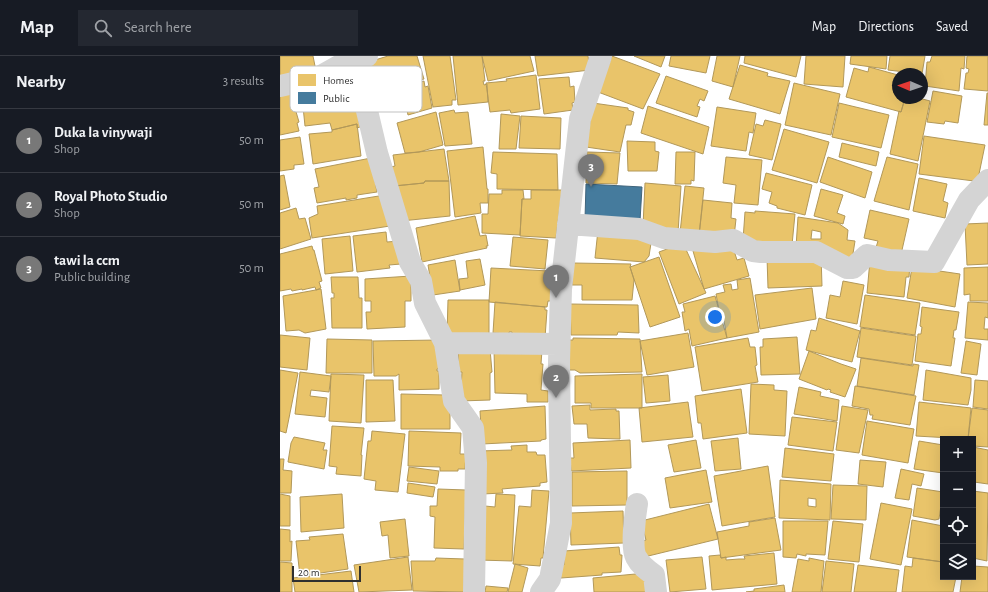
<!DOCTYPE html>
<meta charset="utf-8">
<style>
:root{--surface:#171b24;--page:#242831;--text:#f1f3f6;--muted:#9ea1a6;--line:#363941;--accent:#787878}
body{margin:0;font-family:"Alegreya Sans",sans-serif;background:var(--page);color:var(--text)}
.controls{position:absolute;right:12px;bottom:12px;display:grid;overflow:hidden;border-radius:0px;box-shadow:0 4px 16px #0002}
.controls button{width:36px;height:36px;display:grid;place-items:center;padding:0;border:0;border-bottom:1px solid var(--line);background:var(--surface);color:var(--text);font:20px sans-serif}
.compass{position:absolute;left:612px;top:12px;width:36px;height:36px;border-radius:50%;background:var(--surface);box-shadow:0 4px 16px #0002;rotate:272deg}
.scale{position:absolute;left:12px;bottom:10px;width:69px;box-sizing:border-box;padding-left:4px;border:2px solid #303030;border-top:0;font-size:11px;line-height:14px;white-space:nowrap;color:#303030;-webkit-text-stroke:3px #fff;paint-order:stroke}
.you{position:absolute;left:435px;top:261px;width:14px;height:14px;margin:-10px;border:3px solid #fff;border-radius:50%;background:#1a73e8;box-shadow:0 0 0 6px #1a73e833}
.badge{display:grid;place-items:center;width:26px;height:26px;border-radius:50%;background:var(--accent);color:#fff;font-size:13px;font-weight:700}
.pin{position:absolute;translate:-50% -33px;filter:drop-shadow(0 1px 2px #0008)}
.pin::after{content:'';position:absolute;top:21px;width:14px;height:12px;background:inherit;clip-path:polygon(0 0,100% 0,50% 100%)}
.list{margin:0;padding:0;list-style:none}
h2{display:flex;justify-content:space-between;align-items:center;height:52px;margin:0;padding:0 16px;font-size:17px}
h2 small{font-size:13px;font-weight:400;color:var(--muted)}
.list li{display:grid;grid-template-columns:26px 1fr auto;gap:12px;align-items:center;box-sizing:border-box;height:64px;padding:0 16px;border-top:1px solid var(--line)}
.list b{display:block;font-size:15px;white-space:nowrap}
.list p{margin:0;font-size:13px;white-space:nowrap;color:var(--muted)}
.list em{font-size:13px;font-style:normal;color:var(--muted)}
.icon{flex:none;width:22px;height:22px;fill:none;stroke:currentColor;stroke-width:2;stroke-linecap:round;stroke-linejoin:round}
.map{position:relative;flex:none;width:708px;height:536px;overflow:hidden}
header{display:flex;align-items:center;gap:24px;box-sizing:border-box;height:56px;padding:0 20px;background:var(--surface);border-bottom:1px solid var(--line)}
header strong{font-size:19px}
nav{display:flex;gap:22px;margin-inline-start:auto;font-size:14px}
.search{width:280px;height:36px;background:var(--page);display:flex;align-items:center;gap:10px;box-sizing:border-box;padding:0 14px;border-radius:0px;color:var(--muted);font-size:15px}
main{display:flex}
aside{flex:1;background:var(--surface)}
.map>svg:first-child{display:block}
.homes{fill:#e9c46a;stroke:#b29859;fill-rule:evenodd}
.public{fill:#457b9d;stroke:#3f647c}
.lines{fill:none;stroke-linecap:round;stroke-linejoin:round}
.street{stroke:#d4d4d4;stroke-width:22}
.key{fill:#fff;stroke:#c1c1c1;stroke-width:1}
.key-label{font-size:11px;fill:#303030}
</style>
<header>
<strong>Map</strong>
<div class="search"><svg class="icon" aria-label="search" viewBox="0 0 24 24"><circle cx="10" cy="10" r="6"/><path d="M15 15l6 6"/></svg>Search here</div>
<nav><a>Map</a><a>Directions</a><a>Saved</a></nav>
</header>
<main>
<aside>
<h2>Nearby<small>3 results</small></h2>
<ul class="list">
<li><span class="badge">1</span><div><b>Duka la vinywaji</b><p>Shop</p></div><em>50 m</em></li>
<li><span class="badge">2</span><div><b>Royal Photo Studio</b><p>Shop</p></div><em>50 m</em></li>
<li><span class="badge">3</span><div><b>tawi la ccm</b><p>Public building</p></div><em>50 m</em></li>
</ul>
</aside>
<div class="map">
<svg width="708" height="536" viewBox="0 0 708 536">
<rect width="100%" height="100%" fill="#fff"/>
<path class="homes" d="M0,0H33L35,10L30,12V16L0,24Z
M108,0H137L144,23L91,38L82,8Z
M143,0H170L176,44H172V49L153,51Z
M173,0H202L205,25H203L204,29L207,28L208,46L178,49Z
M202,0H250L254,15L208,25Z
M255,0H308L310,14L258,20Z
M332,0L380,18L363,53L318,36Z
M354,0H385L381,11Z
M391,0H430L426,17L389,10Z
M437,0H460L453,31L432,25Z
M465,0H521L516,21L464,7Z
M526,0H565L563,31L524,28Z
M571,0H607L606,13L570,8Z
M610,0H645L642,18L608,14Z
M652,0H685L684,13L681,12L679,35L645,30L647,6H650Z
M687,0H708V35L684,33L686,17H688L689,13L686,12Z
M460,9L488,17L487,20L510,25L500,58L449,43Z
M589,11L618,19V42H625L621,56L566,41L574,12L588,16Z
M72,19L80,71L77,72V68L52,74L50,67L25,70L21,31L60,27V21Z
M256,19L260,53L231,57L230,54L210,56L206,27L227,25L226,23Z
M386,20L428,35L424,45L420,43L417,50L420,51L417,61L376,47Z
M289,21L290,31L294,30L295,46L292,47L293,54L264,58L259,23Z
M144,25L145,31L148,30L152,52L128,59L125,45L115,49L110,35L131,27L132,29Z
M514,27L560,38L551,79L505,69Z
M10,35L19,66L17,67L19,75L0,79V36Z
M653,35L682,40L678,67L665,65L664,68L647,66Z
M707,37H708V69H704Z
M625,42H639L650,45L638,105L610,98L619,55L621,56Z
M313,47L348,52V54L354,56L351,69H346L340,96L306,91Z
M559,47L609,59L601,92L552,81Z
M368,50L429,71L423,98L361,77Z
M437,51L476,57L473,77L469,76L466,95L431,90Z
M174,54L175,57L188,56L192,88L165,90L159,57Z
M156,56L163,89L139,96L125,97L117,67Z
M221,58L240,60L236,93H219Z
M241,60L281,62L280,93L239,92Z
M485,64L501,68L492,104L469,99L476,68L483,70Z
M77,68L81,100L33,108L29,78L52,76V74Z
M504,73L549,86L537,127L492,114Z
M644,80L705,89L698,123L694,125L639,118Z
M20,81L24,108L14,109V113L0,115V84Z
M347,85L375,86V95L379,96L377,115H348Z
M562,87L599,96L596,110L559,101Z
M203,91L207,133H208V147H200L201,157L175,161L167,95Z
M164,93L169,125H145L144,127L113,130L111,111L115,110L113,99Z
M213,96L277,98L278,134L217,133V118L211,117Z
M307,96L340,97L337,128L306,127Z
M396,96H415L414,125L411,124V128H395Z
M446,101L482,104L478,149L454,147L456,129L443,127Z
M548,101L592,116L585,142L540,126Z
M607,101L638,108L629,154L594,145Z
M91,102L97,136L77,139V142L66,144V142L37,147L34,132L39,131L35,113Z
M486,117L532,129L525,159L497,152V150L489,147L492,136L482,133Z
M4,119L10,151L0,154V120Z
M639,122L667,128L663,145L668,147L665,162L633,155Z
M145,125H169L170,160L121,165L115,130L144,127Z
M365,127L401,130L398,177L363,170Z
M405,130L424,132L419,179L400,177Z
M541,133L563,139L557,157L565,160L563,168L534,160Z
M222,134H243L244,143H242L240,179L202,177V158H208L209,138H222Z
M251,134H282L276,182L240,180L242,143H251Z
M105,139L110,170L32,182L29,162L38,158L37,150Z
M423,144L452,147L451,162L456,163L454,181L419,180Z
M16,152L19,163L25,162L31,183L0,193V157Z
M590,154L629,163L620,203L594,198L598,185L584,182Z
M475,155L515,158L512,189L463,184L465,156L475,157Z
M195,160L200,180L206,179L208,190H206L207,192L142,206L136,172Z
M518,161L558,167L568,174L567,184L575,185L572,204L516,191ZM532,174L541,176V183H531Z
M708,167V208L687,209L685,168Z
M318,174L372,181L369,200L364,206L315,202Z
M106,176L107,186L119,185L121,208L109,209L110,212L77,216L73,180Z
M70,180L73,215L45,218L42,183Z
M233,181L268,184L265,213L230,210Z
M451,185L457,204L464,202L469,220L424,233L413,195Z
M403,187L426,237L399,248L379,196Z
M32,190L33,194H34L42,225L39,226L41,232L36,234L35,231L22,234V233L12,235L11,233L0,235V198Z
M541,199L542,230L488,232L487,201Z
M379,201L400,261L370,271L350,211Z
M200,203L205,229L180,234L179,223L188,222L186,205Z
M175,204L180,235L153,239L148,209Z
M590,204L630,208L629,221H626L624,241L587,237Z
M293,207L351,208L350,211L354,224L352,244H302V229H292Z
M632,211L680,218L675,251L627,242Z
M708,211V245H690V238L684,239V212Z
M211,212L269,215V232H271V245H268L267,251L209,246Z
M131,220V245H125V271L87,273L86,256H91V245H85V223Z
M51,221H78L79,242H82V272H52L51,242H54V237H52Z
M470,222L479,276L447,282L443,259L440,260L436,238L445,236L443,229L451,228L452,234L458,233L457,224Z
M563,225L584,229L577,268L546,262L550,239L560,241Z
M532,232L536,263L480,273L475,239Z
M41,233L46,273L25,277L19,274L6,275L3,240Z
M585,239L640,247L635,279L580,271Z
M435,240L447,282L412,290L409,273L405,275L402,256H405L403,248Z
M168,244H209V278L167,279Z
M215,246L265,251V254H267L265,282L232,279V276H229V278L213,277Z
M688,246L708,247V262L705,261L704,273H708V284L685,282Z
M290,248L358,249L359,277L338,276L337,279H291Z
M642,251L679,256L676,274H674L673,282H675L671,310L635,305L638,278H641L642,271L640,270Z
M539,262L580,275L572,306L526,294L531,274L536,275Z
M581,272L636,280L632,309L577,301Z
M408,277L414,311L367,319L360,285Z
M0,279L30,282L27,314L0,311Z
M517,281L520,318L481,319L480,291H483V283Z
M293,282L360,283L362,316L300,317L295,314H289L288,284H293Z
M468,282L470,291H475L477,309L475,310L478,326L422,335L415,291Z
M47,283L92,284V317H46Z
M159,284L160,312L157,313V315H159V333L119,334V318L116,320H94L93,285Z
M686,285L701,288L697,319L681,317Z
M210,293L212,316L210,317V344L180,345L182,316H179L178,294Z
M214,293L262,294L261,308H263L261,334L268,335V346H247V338L215,337Z
M529,295L561,308L576,313L565,341L550,336L551,334L548,333L547,334L519,323Z
M581,302L633,310V308L639,309L634,339L577,330Z
M0,314L18,317L6,377L0,375Z
M646,314L691,322V334L688,349L643,344Z
M20,316L51,320L49,336L31,334L30,340L47,342L45,361L15,358Z
M51,318L84,319L81,367L49,365Z
M362,318V352H311V347H295V320Z
M388,319L390,345L366,347L363,321Z
M86,324H113L115,365L86,366Z
M695,324L708,325V353L693,351Z
M471,328L494,329V334L507,335L505,380L469,378Z
M575,330L636,340L630,369L592,363L593,359H590L589,353L572,350Z
M519,331L541,336L540,340L559,344L557,365L514,358Z
M461,333L467,377L423,383L421,367H418L415,340Z
M121,338L166,339L170,347V373H121Z
M408,346L413,381L362,386L359,352Z
M639,346L691,352L688,383L636,380Z
M310,349V354L336,353V355H339L340,383L308,382L307,368H294L292,350Z
M265,350L266,383L261,384V385L202,388L200,355Z
M562,350L588,354L579,397L556,394Z
M692,352L708,354V391L693,390V383H688Z
M512,361L557,366L553,395L508,389Z
M587,365L634,373L628,407L582,399Z
M52,370L84,372L81,399H82L81,420L56,418L57,411L49,410Z
M92,375L125,378L118,436L95,434L96,425L84,423L88,385H91Z
M129,375L181,377L180,398H186L185,413H178V415H160V411L128,410Z
M14,381L45,387L43,394H47L44,413L8,406L11,387Z
M458,382L461,413L435,415L431,385Z
M350,384L351,412L291,415L290,402H294L293,387Z
M416,384L421,412L394,416L388,389Z
M639,385L663,389V417L634,413Z
M247,389V396H256L257,399H265L267,426L260,427V430L233,432L222,433L223,437L202,438L199,395L232,394L231,390Z
M693,391L708,394V428L694,426L693,432Z
M505,392L554,398L551,425L502,421Z
M0,403H4L3,414L12,415L11,437H0Z
M580,404L606,406L603,431L578,428Z
M488,410L495,461L442,470L434,420Z
M129,411L159,415L157,428L127,425Z
M621,413L644,418L641,430L632,428L629,444L615,442Z
M426,414L432,446L390,452L385,422Z
M347,415V449L292,450V416Z
M500,424L551,428L550,464L499,462ZM528,442L536,443V451L528,450Z
M128,427L155,431L153,441L127,437Z
M553,429L587,430L586,464L551,463Z
M637,432L663,436L659,463L655,464L633,460Z
M158,433L186,434L184,493L154,492L155,461L150,460V450H157Z
M252,434L269,435L263,502H261L260,510L233,508L239,450L251,451Z
M693,435L708,437L707,505L693,502Z
M0,438L10,440V470H0Z
M62,438L64,472L21,476L20,441Z
M216,438L235,439L232,505L199,504L205,450L215,451Z
M601,447L632,453L621,509L590,503Z
M429,448L438,483L360,502L356,487L366,484L361,465Z
M343,455L344,487L291,489L290,457Z
M495,462L501,494L441,502L437,476L469,470V466Z
M125,463L129,500L110,502L108,479L102,480L100,466Z
M632,464L663,470V506L627,501Z
M503,465H548L545,499L526,498V500L517,498L516,502L503,501Z
M553,465L583,468L579,506L548,503Z
M0,473L10,474V486L12,485L11,505H0Z
M63,478L68,513L20,520L16,485L30,484L29,481Z
M339,491L340,499H342L341,516L322,517V519L281,522L278,510L284,509V495Z
M494,497L497,528L432,534L429,500L440,499L441,502L446,501V504L459,503H465L464,500Z
M128,501L132,534L79,536L74,509Z
M422,501L426,533L390,536L386,504Z
M156,502L185,503L184,536L133,535L131,505H155Z
M529,502L544,505L541,536H512L518,503L529,505Z
M633,502L663,506V521H676L673,536H622L625,510L632,511Z
M546,505L574,508L571,536H542Z
M0,506L12,507V536H0Z
M235,508L248,512L242,536H228Z
M578,509L619,514L616,536H574Z
M693,510L708,511V536H680L682,521H693Z
M71,515L74,536H15L13,522Z
M366,517L368,536H314L313,522Z
M504,529L505,536H466L474,535V533Z
M206,530L228,532L227,536H205Z"/>
<path class="public" d="M306,128L362,131L360,165L305,163Z"/>
<g class="lines">
<path class="street" d="M74,0L97,97L130,206L141,225L145,247L165,287L174,345L193,372L196,407L194,536
M0,30L39,21L75,1L87,0
M288,168L359,173L384,182L435,186L453,184L473,195L481,196H536L567,212H573L587,199L609,204L654,206L689,144L708,124
M165,287L279,288
M357,448C355,459 351,492 356,501C360,509 367,514 374,519L376,536
M261,536L270,523L281,467L279,306L281,233L300,63L321,0"/>
</g>
<rect x="10" y="10" width="132" height="46" rx="6" class="key"/>
<rect x="18" y="18" width="18" height="12" fill="#e9c46a"/>
<rect x="18" y="36" width="18" height="12" fill="#457b9d"/>
<g class="key-label">
<text x="43" y="28">Homes</text>
<text x="43" y="46">Public</text>
</g>
</svg>
<div class="controls">
<button>+</button>
<button>−</button>
<button><svg class="icon" aria-label="locate" viewBox="0 0 24 24"><circle cx="12" cy="12" r="6"/><path d="M12 2v4M12 18v4M2 12h4M18 12h4"/></svg></button>
<button><svg class="icon" aria-label="layers" viewBox="0 0 24 24"><path d="M12 4l9 5-9 5-9-5zM3 14l9 5 9-5"/></svg></button>
</div>
<svg class="compass" viewBox="-18 -18 36 36"><path d="M0-13l5 13h-10z" fill="#e53935"/><path d="M0 13l5-13h-10z" fill="#9ea1a6"/></svg>
<div class="scale">20 m</div>
<div class="you"></div>
<div class="pin badge" style="left:276px;top:242px">1</div>
<div class="pin badge" style="left:276px;top:342px">2</div>
<div class="pin badge" style="left:311px;top:131px">3</div>
</div>
</main>
